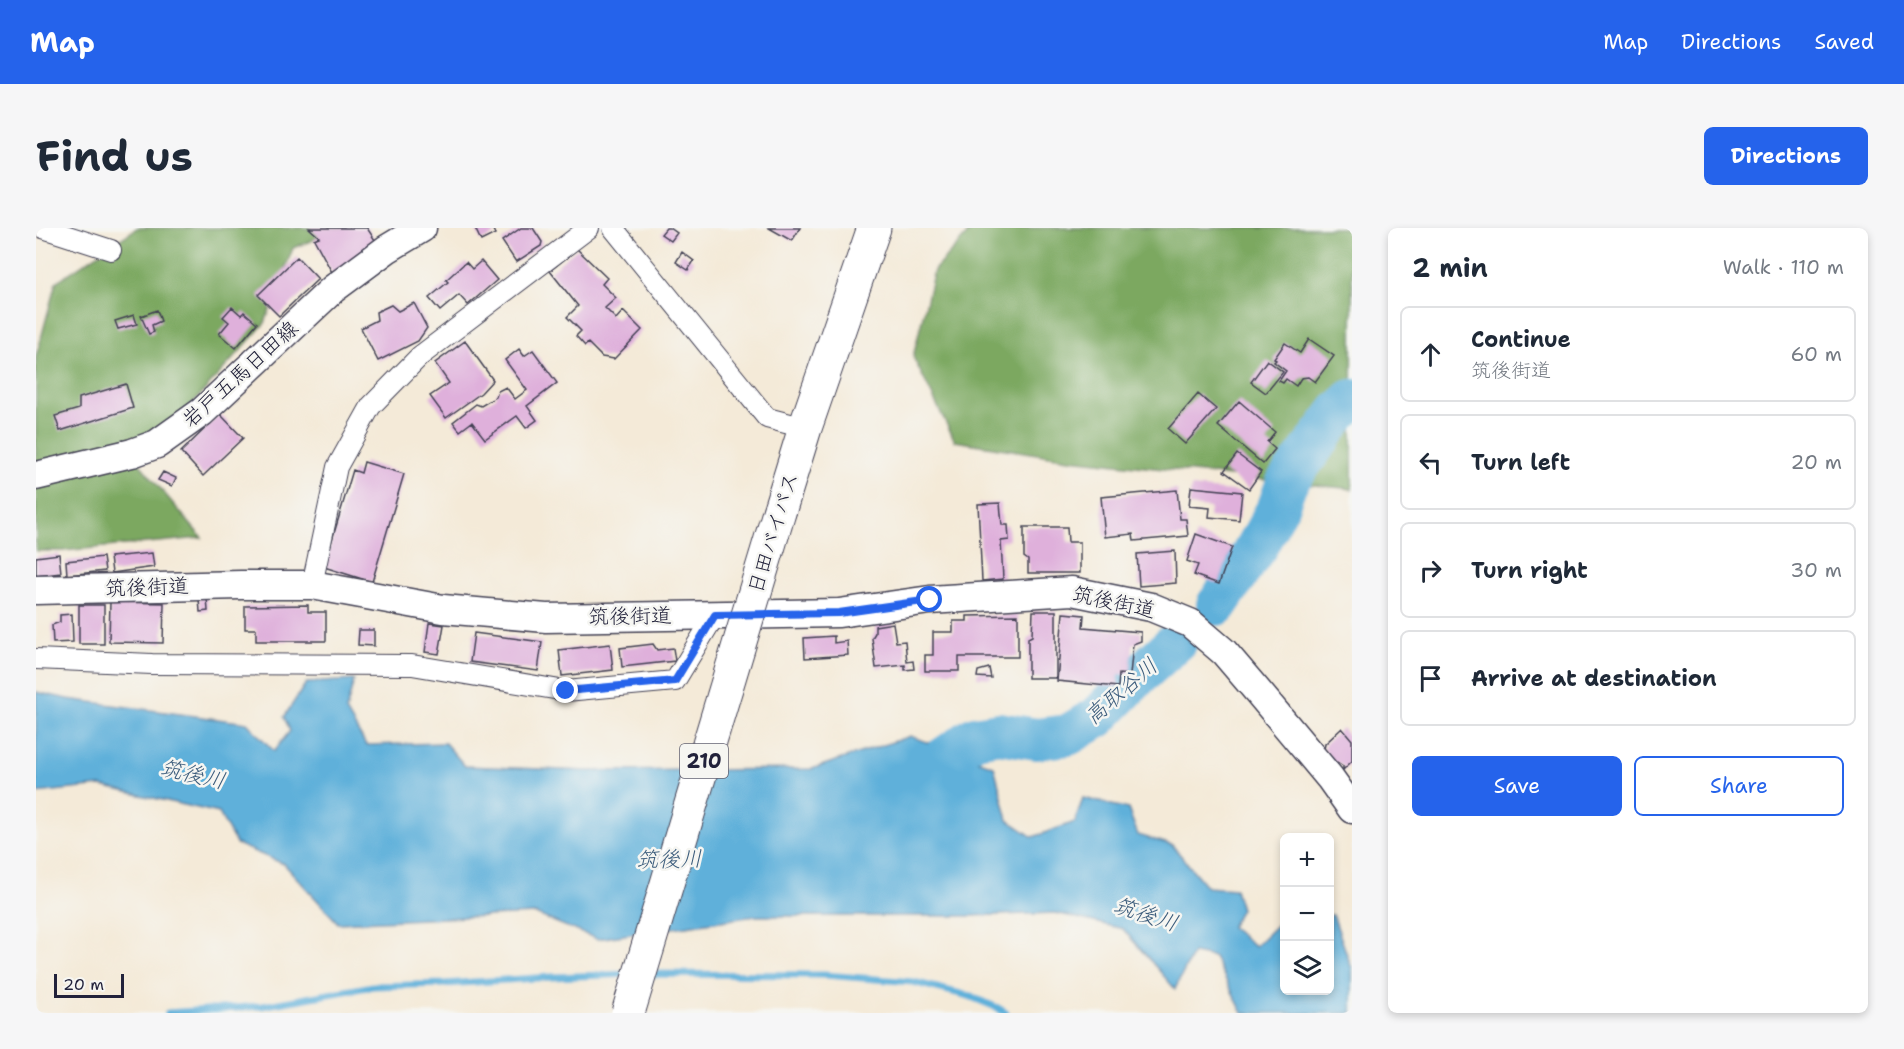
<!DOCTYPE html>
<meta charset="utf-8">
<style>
:root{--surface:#fff;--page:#f6f6f7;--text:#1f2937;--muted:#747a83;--line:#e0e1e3;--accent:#2563eb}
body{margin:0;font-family:"Shantell Sans","Klee One",sans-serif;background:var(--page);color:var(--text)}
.controls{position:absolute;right:18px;bottom:18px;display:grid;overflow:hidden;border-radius:9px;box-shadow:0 3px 9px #0003}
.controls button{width:54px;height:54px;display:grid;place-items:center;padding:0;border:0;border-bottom:2px solid var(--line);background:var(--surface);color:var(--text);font:30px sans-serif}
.scale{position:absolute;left:18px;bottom:15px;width:70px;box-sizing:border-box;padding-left:6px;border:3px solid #22223b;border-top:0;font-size:16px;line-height:21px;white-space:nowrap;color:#22223b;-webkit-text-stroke:4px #f6f6f2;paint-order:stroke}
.stop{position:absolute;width:18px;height:18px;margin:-14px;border:4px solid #2563eb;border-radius:50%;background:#fff}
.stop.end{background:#2563eb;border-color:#fff;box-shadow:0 2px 6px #0008}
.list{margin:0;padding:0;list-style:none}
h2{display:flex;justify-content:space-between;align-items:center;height:78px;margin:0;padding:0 24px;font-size:26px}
h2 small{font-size:20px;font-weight:400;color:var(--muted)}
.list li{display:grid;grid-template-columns:39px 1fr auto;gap:18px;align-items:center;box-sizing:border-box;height:96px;margin:0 12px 12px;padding:0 12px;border:2px solid var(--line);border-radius:9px}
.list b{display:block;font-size:22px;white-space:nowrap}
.list p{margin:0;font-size:20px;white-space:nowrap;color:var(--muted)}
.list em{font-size:20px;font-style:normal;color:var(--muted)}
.actions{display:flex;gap:12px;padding:18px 24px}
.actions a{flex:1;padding:14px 0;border:2px solid var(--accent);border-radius:9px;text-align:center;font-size:21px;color:var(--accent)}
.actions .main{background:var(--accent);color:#fff}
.icon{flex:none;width:33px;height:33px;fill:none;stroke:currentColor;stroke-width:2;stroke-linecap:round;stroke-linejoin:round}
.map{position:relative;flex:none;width:1316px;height:785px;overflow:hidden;border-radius:9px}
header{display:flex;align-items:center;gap:36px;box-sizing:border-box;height:84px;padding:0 30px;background:var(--accent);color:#fff}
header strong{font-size:28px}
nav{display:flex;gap:33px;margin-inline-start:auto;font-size:21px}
.intro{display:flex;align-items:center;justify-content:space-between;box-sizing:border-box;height:144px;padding:0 36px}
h1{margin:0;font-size:42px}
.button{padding:15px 27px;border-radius:9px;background:var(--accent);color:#fff;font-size:21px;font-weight:700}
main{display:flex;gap:36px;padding:0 36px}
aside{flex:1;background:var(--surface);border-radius:9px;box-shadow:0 3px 9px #0003}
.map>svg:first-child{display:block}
.forest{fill:#7ba861;stroke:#4e654e;stroke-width:1.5}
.water{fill:#5fb0da;stroke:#40698a;stroke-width:1.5}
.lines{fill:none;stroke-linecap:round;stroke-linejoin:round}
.stream{stroke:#5fb0da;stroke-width:7}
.river{stroke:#5fb0da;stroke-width:42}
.building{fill:#dfb0db}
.street-casing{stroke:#424053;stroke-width:22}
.secondary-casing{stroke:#424053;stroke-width:31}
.highway-casing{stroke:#424053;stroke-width:35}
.street{stroke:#fff;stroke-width:20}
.secondary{stroke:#fff;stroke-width:28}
.highway{stroke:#fff;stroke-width:33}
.highway-bridge-casing{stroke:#424053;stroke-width:35;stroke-linecap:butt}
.highway-bridge{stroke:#fff;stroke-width:33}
.route{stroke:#2563eb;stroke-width:8}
.labels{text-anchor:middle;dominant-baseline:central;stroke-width:5;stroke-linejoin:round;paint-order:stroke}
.shield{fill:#f6f6f2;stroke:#626272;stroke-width:1.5}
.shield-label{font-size:20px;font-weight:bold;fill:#22223b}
.street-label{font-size:21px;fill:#22223b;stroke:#f6f6f2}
.water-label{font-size:22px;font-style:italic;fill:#3a5b7b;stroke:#f6f6f2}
</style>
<header>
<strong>Map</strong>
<nav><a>Map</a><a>Directions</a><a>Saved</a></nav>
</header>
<div class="intro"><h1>Find us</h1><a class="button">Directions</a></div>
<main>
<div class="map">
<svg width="1316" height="785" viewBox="0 0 1316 785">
<rect width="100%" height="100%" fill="#f6f6f2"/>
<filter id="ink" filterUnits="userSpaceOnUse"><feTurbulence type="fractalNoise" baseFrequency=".0167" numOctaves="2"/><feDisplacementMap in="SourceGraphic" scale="12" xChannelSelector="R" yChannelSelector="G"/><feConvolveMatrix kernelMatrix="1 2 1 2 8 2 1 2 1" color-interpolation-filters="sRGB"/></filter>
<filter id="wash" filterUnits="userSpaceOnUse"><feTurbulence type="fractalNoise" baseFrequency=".008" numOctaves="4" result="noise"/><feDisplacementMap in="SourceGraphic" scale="24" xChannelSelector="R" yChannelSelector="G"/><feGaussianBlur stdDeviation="1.35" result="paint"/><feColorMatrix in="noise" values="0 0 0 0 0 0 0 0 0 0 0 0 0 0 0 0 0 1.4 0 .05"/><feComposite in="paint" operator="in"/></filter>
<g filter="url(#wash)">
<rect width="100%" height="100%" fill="#f4ead8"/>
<path class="forest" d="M101,0H307L257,20L229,95L103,235L166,310L27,323H0V129L20,54Z
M937,0H1316V261L1033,231L919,213L877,129L898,42Z"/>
<path class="water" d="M318,452L310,483L330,517L409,515L429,538L552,543L776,541L874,508L958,538L972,592L997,609L1039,594L1047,570L1092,581L1102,607L1136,617L1171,659L1199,661L1205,681L1195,699L1219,718L1248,690V762H1294V687H1297L1316,741V785H1207L1178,729L1157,725L1139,761L1087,701L1020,685L932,688H719L561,711L499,686L302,695L248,636L200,616L183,585L65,558L0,565V464L32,471L211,495L238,523L254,503L248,489L270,455Z"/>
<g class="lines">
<path class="stream" d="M612,746L789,747L877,754L933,768L962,780L970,785
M132,785L226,778L337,758L409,756L514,749L595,746"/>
<path class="river" d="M1181,377L1221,318L1242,279L1251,254L1303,184L1316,172
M876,563L893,540L939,509L963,505L1001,511L1032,507L1062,489L1101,449L1141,413"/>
</g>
<g id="blocks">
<path class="building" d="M273,0H331L341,15L298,48L278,11L283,9Z
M439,0H456L459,6L445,13Z
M485,0H497L506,14L505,18L480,34L466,13Z
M630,0H634L641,5L635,13L625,6Z
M733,0H764L756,13Z
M541,21L571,50L566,56L580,70L569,80L580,91L587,83L606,102L578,131L566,129L552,115L549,118L540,108L545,103L531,89L542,78L514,43Z
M646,24L658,33L652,42L640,34Z
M261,29L282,51L243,88L222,67Z
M445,33L461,52L432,77L423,67L404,83L393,70L412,54L410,52L430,34L436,41Z
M378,75L391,100L382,113L342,133L325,100L341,92L340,84L355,77L362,83Z
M196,79L205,87L208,84L221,95L200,120L183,106L193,94L187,89Z
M121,82L125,93L116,97L118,104L113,106L105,88Z
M98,87L101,96L82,101L79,93Z
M1273,111L1298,128L1279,154L1272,149L1265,150L1260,158L1250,151L1247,155L1243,153L1250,143L1238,134L1240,132L1238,131L1249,115L1264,125Z
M429,113L457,152L445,165L410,190L394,168L413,155L399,135Z
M483,121L488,128L497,122L521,155L491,178L501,192L490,200L481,188L449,211L436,194L424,203L417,194L440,176L445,178L460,169L462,163L470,159L479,171L491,162L469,132Z
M1231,132L1247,144L1230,165L1215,154Z
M90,156L97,180L24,203L19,188L43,181V170Z
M1162,166L1180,181L1149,216L1132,201Z
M1203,173L1239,204L1231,214L1239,221L1227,236L1182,198Z
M184,186L207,210L167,248L145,224Z
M1201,226L1225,244L1213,261L1188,243Z
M328,234L368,246L336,354L288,339L317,242L325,245Z
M127,244L140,250L136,258L122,252Z
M1155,259L1206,264L1203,292L1173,289L1174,280L1153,278Z
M1141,262L1144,291H1150L1152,308L1098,313L1097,306L1069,309L1065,269Z
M964,275L966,297H972L973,312L965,313L967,351L946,353L942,276Z
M988,299H1031L1032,314H1044V345H992V332L988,329Z
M1160,306L1196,319L1183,356L1158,347L1162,337L1151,333Z
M1139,323L1140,355L1103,358L1101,326Z
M116,325L118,339L76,345L74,329Z
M23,326L25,345L0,348V329Z
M67,329L69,343L31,347L30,333Z
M163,370H171L172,383L164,384Z
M74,374L128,375L127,415L73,414Z
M43,377H68V416H43Z
M272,377V384H290V413H220V401H209V378Z
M997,383H1020V450H992V410L996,408Z
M1027,385L1048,387L1047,399L1105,404V413L1097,416L1094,447L1083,446L1082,459L1021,453Z
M36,386L37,414L17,415L16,397L24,394V387Z
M982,387V429H923V443H889V427H897V404H917V393H931V388Z
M393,395L408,397L403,426L389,424Z
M857,395L860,414L869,413L871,434L877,433L878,441L869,442V437L840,440L836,410L839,405V398Z
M323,402H338V418L322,417Z
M438,405L506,414L502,443L434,434Z
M798,408V415L811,413L812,427L769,430L768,410Z
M574,416L577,442L526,448L523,422Z
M617,416L621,422L637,420L639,433L586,439L584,420Z
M953,440L955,450L941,449L942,443Z
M1306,500L1316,512V533L1307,542V538L1301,534L1299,538L1288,521L1289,516Z"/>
</g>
</g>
<g filter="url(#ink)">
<use href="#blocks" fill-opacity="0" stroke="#424053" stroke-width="1.5"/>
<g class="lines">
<g class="street-casing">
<path id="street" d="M7,0L75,22
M577,0L731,190L769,200
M276,357L301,239L335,178L384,128L553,0
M0,431L116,436L376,437L530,463L639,453L679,387"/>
</g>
<g class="secondary-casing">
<path id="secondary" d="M0,248L96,225L121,216L166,184L297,61L351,21L386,0
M0,362L205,357H276L407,381L510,390L803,385L894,372L1036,363L1115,379L1154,395L1188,424L1223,465L1294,550L1316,581"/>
</g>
<g class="highway-casing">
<path id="highway" d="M744,281L769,200L838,0"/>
</g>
<use href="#street" class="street"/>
<use href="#secondary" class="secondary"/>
<use href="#highway" class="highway"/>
<g class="highway-bridge-casing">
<path id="highway-bridge" d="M592,785L744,281"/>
</g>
<use href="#highway-bridge" class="highway-bridge"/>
</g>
</g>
<g class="lines" filter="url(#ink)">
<path class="route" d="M530,463L639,453L679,387L803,385L894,372"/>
</g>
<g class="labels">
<rect class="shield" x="644" y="516" width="48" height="34" rx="4.5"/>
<g class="shield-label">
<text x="668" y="533">210</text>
</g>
<g class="street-label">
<text transform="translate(204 146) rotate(-42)">岩戸五馬日田線</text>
<text transform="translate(737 305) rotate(-73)">日田バイパス</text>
<text transform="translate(111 359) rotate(-2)">筑後街道</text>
<text transform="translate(1078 374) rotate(12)">筑後街道</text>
<text transform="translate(594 388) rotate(-1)">筑後街道</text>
</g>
<g class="water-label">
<text transform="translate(1085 463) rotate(-41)">高取谷川</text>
<text transform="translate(157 546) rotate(13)">筑後川</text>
<text transform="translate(633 631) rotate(-1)">筑後川</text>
<text transform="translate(1110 686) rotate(18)">筑後川</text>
</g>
</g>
</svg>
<div class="controls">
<button>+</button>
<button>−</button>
<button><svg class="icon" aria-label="layers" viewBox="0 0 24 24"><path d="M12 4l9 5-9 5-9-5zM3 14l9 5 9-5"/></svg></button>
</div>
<div class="scale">20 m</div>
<div class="stop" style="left:894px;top:372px"></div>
<div class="stop end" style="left:530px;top:463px"></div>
</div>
<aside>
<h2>2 min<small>Walk · 110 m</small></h2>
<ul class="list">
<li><svg class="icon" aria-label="ahead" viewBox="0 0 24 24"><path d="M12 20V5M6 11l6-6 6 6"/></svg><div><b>Continue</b><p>筑後街道</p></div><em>60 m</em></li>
<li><svg class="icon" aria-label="left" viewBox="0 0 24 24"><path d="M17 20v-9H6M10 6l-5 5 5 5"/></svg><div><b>Turn left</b></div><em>20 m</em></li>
<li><svg class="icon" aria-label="right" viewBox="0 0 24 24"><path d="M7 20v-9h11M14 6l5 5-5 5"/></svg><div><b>Turn right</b></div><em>30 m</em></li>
<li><svg class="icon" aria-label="arrive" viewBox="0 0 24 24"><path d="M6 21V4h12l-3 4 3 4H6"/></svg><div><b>Arrive at destination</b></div></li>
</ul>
<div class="actions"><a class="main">Save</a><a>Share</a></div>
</aside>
</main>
